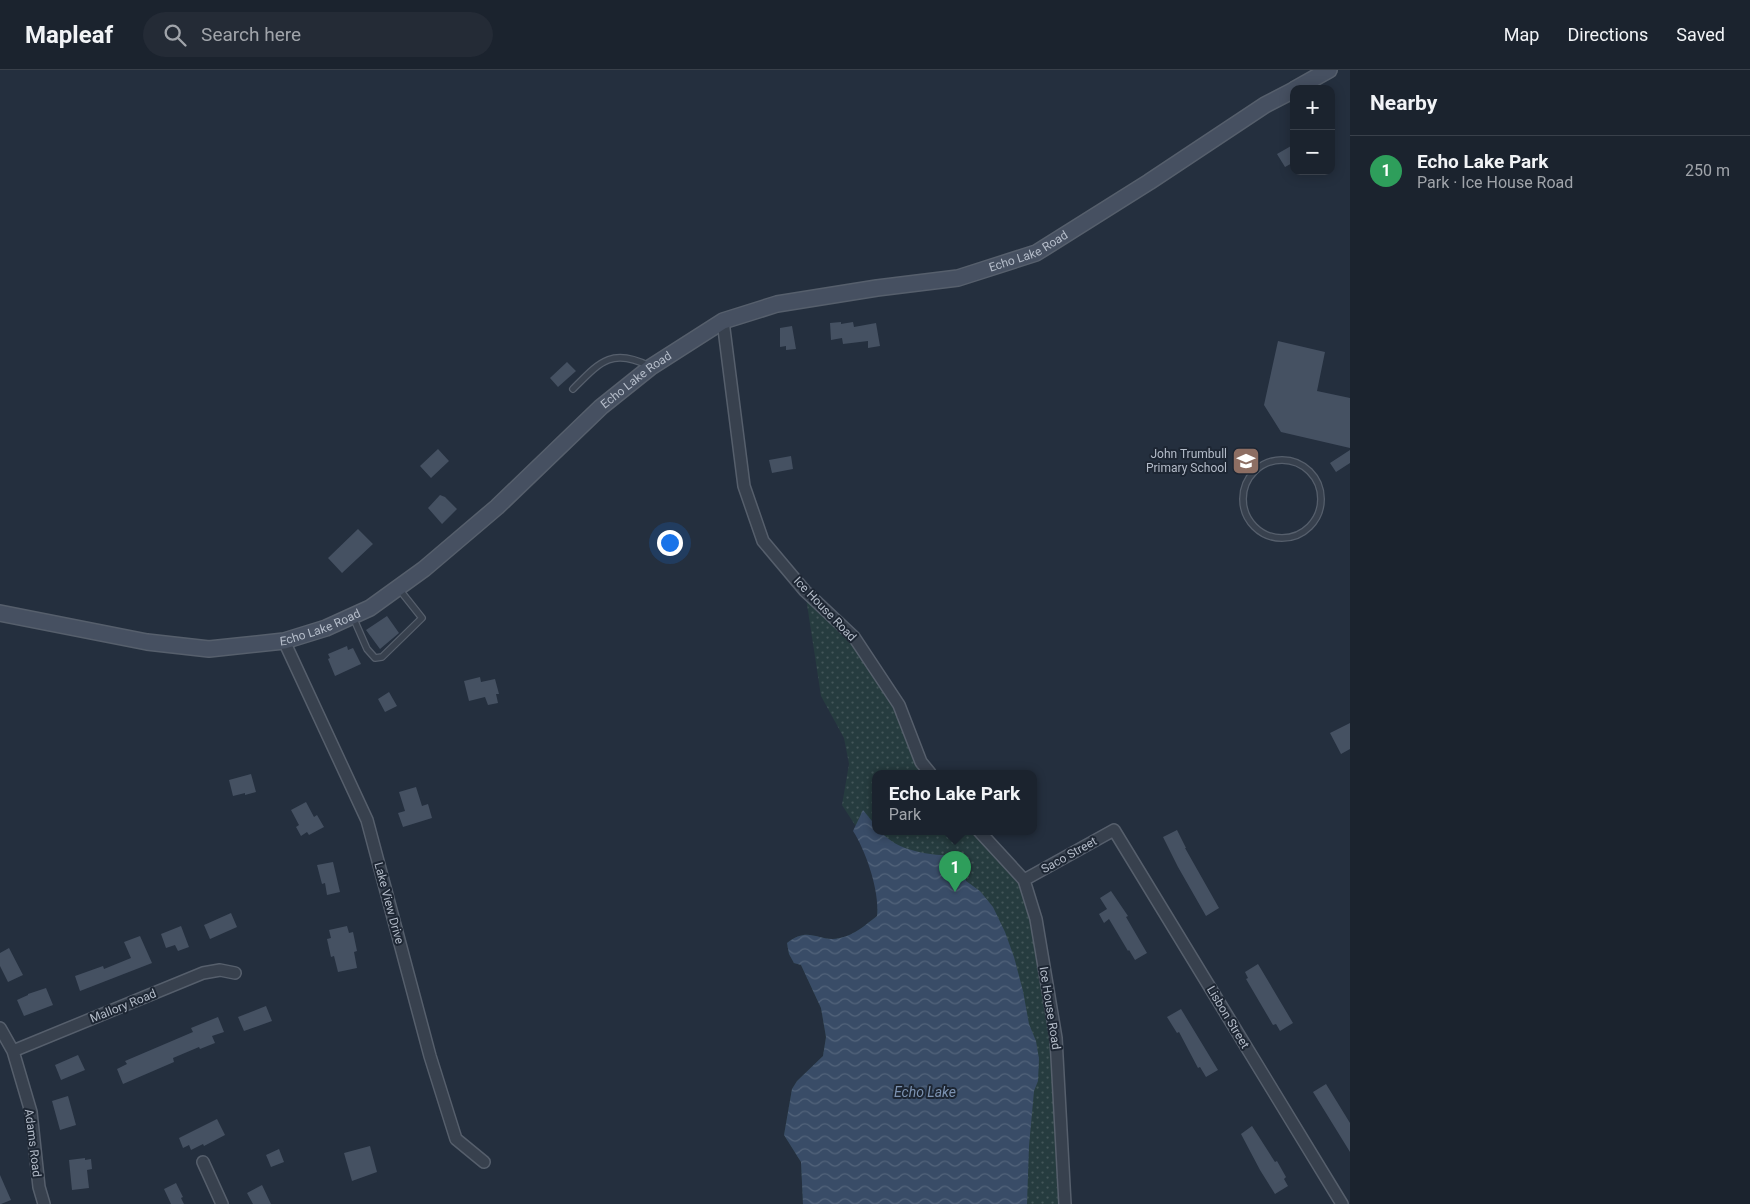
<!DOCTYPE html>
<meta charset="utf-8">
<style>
:root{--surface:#1b232e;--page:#242b36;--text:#f1f3f6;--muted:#a0a4aa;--line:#39404a;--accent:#0b8043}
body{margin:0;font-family:Roboto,sans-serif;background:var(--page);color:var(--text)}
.controls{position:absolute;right:15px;top:15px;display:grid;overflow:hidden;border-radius:10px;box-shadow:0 2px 12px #0003}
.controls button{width:45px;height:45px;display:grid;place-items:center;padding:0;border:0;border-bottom:1px solid var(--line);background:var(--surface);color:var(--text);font:25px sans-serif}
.you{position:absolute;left:669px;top:472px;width:18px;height:18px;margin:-12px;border:4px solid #fff;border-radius:50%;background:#1a73e8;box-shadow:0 0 0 8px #1a73e833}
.badge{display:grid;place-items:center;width:32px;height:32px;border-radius:50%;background:var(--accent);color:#fff;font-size:16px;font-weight:700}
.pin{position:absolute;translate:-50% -41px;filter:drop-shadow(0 1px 2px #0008)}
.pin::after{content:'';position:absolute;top:26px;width:18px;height:15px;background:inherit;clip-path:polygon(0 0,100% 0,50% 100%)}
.popup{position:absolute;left:872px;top:700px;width:165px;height:65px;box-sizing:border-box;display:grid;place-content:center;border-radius:10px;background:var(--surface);filter:drop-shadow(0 1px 4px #0005);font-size:16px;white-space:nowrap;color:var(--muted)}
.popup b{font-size:19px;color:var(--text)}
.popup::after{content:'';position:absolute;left:50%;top:100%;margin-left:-10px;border:10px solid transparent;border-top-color:var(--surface)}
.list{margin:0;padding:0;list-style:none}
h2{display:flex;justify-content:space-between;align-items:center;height:65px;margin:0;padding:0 20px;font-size:21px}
h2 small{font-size:16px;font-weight:400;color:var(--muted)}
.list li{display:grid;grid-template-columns:32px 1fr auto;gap:15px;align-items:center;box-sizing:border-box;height:70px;padding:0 20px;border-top:1px solid var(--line)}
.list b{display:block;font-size:19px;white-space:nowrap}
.list p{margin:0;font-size:16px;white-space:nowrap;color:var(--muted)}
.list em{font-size:16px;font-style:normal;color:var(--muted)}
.icon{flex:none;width:28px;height:28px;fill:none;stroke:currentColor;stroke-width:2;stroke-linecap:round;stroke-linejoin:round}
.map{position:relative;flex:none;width:1350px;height:1134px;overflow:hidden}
header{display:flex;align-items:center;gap:30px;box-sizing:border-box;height:70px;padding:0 25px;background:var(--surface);border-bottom:1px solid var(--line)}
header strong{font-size:24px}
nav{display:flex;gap:28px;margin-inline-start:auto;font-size:18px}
.search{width:350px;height:45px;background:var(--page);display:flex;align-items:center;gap:12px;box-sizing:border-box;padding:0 18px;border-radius:28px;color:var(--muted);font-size:19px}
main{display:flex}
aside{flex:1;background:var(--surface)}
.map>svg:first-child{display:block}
.park{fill:url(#park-dots)}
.water{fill:url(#water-waves)}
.building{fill:#455162}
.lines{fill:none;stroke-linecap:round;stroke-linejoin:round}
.service-casing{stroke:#565f6c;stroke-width:8}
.minor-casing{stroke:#565f6c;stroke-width:14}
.secondary-casing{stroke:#565f6c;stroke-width:18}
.service{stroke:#38414e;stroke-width:5.5}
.minor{stroke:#38414e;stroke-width:11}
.secondary{stroke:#465061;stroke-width:15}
.labels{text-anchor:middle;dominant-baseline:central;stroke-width:4;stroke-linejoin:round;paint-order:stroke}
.street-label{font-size:12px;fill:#b4bcc9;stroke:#1d2633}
.poi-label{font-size:12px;fill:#b4bcc9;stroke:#1d2633;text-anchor:end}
.water-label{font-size:14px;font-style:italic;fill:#7c92b1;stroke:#1d2633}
</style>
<header>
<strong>Mapleaf</strong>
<div class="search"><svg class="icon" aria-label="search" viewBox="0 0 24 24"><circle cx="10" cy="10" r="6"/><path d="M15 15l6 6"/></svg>Search here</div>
<nav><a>Map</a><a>Directions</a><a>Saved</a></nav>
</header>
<main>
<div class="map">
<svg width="1350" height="1134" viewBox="0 0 1350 1134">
<defs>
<pattern id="park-dots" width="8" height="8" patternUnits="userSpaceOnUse" patternTransform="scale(1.25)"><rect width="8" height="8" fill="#263c3f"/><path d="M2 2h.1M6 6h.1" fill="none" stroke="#435659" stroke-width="1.8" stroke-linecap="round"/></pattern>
<pattern id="water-waves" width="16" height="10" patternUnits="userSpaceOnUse" patternTransform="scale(1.25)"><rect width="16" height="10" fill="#394c67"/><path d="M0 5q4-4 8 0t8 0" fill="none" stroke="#53647b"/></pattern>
</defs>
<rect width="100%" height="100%" fill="#242f3e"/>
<path class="park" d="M805,521L854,567L899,635L930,703H876V761H979L1024,810L1056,968L1065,1134H803L801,1092L784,1065L792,1019L797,1011L823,986L826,967L821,938L801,895L794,893L789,884L787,873C810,855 818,873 840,868C855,865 865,855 877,846L878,832L872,768L855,755L842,735L849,694L844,668L821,626Z"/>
<path class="water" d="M863,740L876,756V761H880C898,782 930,785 956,786L963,798L966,811L980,821L993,837L1005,862L1014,887L1023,921L1029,954L1036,971L1039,989L1038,1011L1034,1021L1029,1076L1027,1134H803L801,1092L784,1065L792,1019L797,1011L823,986L826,967L821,938L801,895L794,893L789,884L787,873C810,855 818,873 840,868C855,865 865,855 877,846C880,822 866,781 853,761Z"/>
<path class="building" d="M1291,76L1294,82V92L1285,97L1277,84Z
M841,252V254L853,252L854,257L876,253L880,276L868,278V271L843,274L842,268L831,270L830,253Z
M792,256L796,279L786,280V276L780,277V258Z
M1278,271L1325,282L1317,321L1350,328V378L1281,362L1264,335Z
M567,292L576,301L558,317L550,308Z
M438,379L449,391L431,408L420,396Z
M1350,380V393L1336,402L1330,393Z
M791,386L793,399L772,403L769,390Z
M440,425L445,427L457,439L442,454L428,438Z
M358,459L373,474L342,503L328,488Z
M387,546L399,563L380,579L366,560Z
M347,576L348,580L353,578L361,594L335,606L328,589L330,588L328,584Z
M480,607L481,612L495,609L499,624H496L498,633L488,635L485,627L469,631L464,611Z
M389,622L397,636L385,642L378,629Z
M1350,653V679L1341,684L1330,663Z
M251,704L256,722L245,725V723L233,726L229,710Z
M416,717L422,736L428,734L432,748L403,757L398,743L405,741L399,722Z
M306,732L314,747L317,745L324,757L309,765L307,762L301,766L296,757L299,755L291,740Z
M1177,760L1186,778H1185L1219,838L1206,846L1178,797L1163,767Z
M333,792L340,822L327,825L325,813L322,814L317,795Z
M1111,821L1128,846L1126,847L1147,883L1135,890L1129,880L1128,881L1109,849L1104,853L1099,844L1107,839L1100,828Z
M231,843L237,857L210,869L204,855Z
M181,856L189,877L178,881L175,875L166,878L161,864Z
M347,856L349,863L353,862L357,881L354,882L357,898L338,902L334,886L331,887L327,869L331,868L329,860Z
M140,866L152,893L80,921L75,906L103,896L104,899L131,888L124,872Z
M9,878L23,905L8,912L0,896V883Z
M1258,894L1293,953L1280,961L1276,954L1273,955L1246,909L1248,908L1245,902Z
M46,918L53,935L24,946L17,930L28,925V924Z
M266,936L272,951L244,961L238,947Z
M1181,939L1218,1000L1206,1007L1200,997L1198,998L1179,962L1177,963L1167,947Z
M218,947L224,962L212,966L215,973L200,979L199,977L173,988L174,992L123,1014L117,999L127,994L125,991L193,962L191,958Z
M78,985L85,1000L61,1010L55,995Z
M1326,1014L1350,1053V1082L1313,1022Z
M68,1026L76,1055L60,1060L52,1031Z
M217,1049L225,1065L204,1076L203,1074L191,1080L189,1075L183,1078L179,1068Z
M1252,1056L1275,1092L1277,1091L1286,1107L1284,1109L1288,1116L1275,1124L1260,1100L1241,1064Z
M370,1076L377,1102L352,1111L344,1083Z
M279,1079L284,1092L271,1097L266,1085Z
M85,1088V1090L91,1089L92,1099L87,1100L89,1118L72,1120L69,1090Z
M0,1105L11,1130L1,1134H0Z
M176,1113L183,1127L181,1128L184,1134H171L164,1119Z
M262,1115L271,1134H253L247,1123Z"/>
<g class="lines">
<g class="service-casing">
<path id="service" d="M573,319C599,293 611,277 649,296
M1243 429a39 39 0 1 1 78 0a39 39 0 1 1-78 0Z
M353,547L367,579L375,588L382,587L422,548L399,519"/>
</g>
<g class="minor-casing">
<path id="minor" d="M723,251L744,416L763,471L805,521L854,567L899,635L921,692L930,703
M284,571L367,750L430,986L456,1069L484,1092
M979,761L1024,810L1036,849L1056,968L1065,1134
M1024,810L1114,760L1342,1134
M0,958L13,981L31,1042L39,1117L44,1134
M13,981L203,903L220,900L235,903
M203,1092L222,1134"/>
</g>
<g class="secondary-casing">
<g id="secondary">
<path d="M1295,19L1329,0"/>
<path id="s1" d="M0,543L147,572L209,579L284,571L326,558L370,538L424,499L497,437L601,337L651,297L723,251L777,234L877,218L958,208L1036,183L1149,112L1265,35L1294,20"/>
</g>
</g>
<use href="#service" class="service"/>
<use href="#minor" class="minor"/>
<use href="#secondary" class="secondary"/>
</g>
<defs>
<g id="school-square" transform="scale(1.4375)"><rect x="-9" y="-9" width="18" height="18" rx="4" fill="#8d6e63" stroke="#1d2633"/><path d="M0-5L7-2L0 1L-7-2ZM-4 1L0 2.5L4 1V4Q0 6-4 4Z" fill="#fff"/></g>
</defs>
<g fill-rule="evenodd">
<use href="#school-square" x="1246" y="391"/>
</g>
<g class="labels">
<g class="street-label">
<text stroke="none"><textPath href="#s1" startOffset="1151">Echo Lake Road</textPath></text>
<text stroke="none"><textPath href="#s1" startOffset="731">Echo Lake Road</textPath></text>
<text transform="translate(825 539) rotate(46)">Ice House Road</text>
<text stroke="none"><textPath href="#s1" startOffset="326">Echo Lake Road</textPath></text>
<text transform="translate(1069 785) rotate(-29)">Saco Street</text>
<text transform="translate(389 833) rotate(75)">Lake View Drive</text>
<text transform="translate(123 936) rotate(-22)">Mallory Road</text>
<text transform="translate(1050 938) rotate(81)">Ice House Road</text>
<text transform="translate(1228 947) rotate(59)">Lisbon Street</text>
<text transform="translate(33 1073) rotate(83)">Adams Road</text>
</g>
<g class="poi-label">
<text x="1227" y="384">John Trumbull<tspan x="1227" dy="14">Primary School</tspan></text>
</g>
<g class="water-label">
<text x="925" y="1022">Echo Lake</text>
</g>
</g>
</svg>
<div class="controls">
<button>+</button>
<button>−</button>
</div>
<div class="you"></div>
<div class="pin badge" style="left:955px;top:822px;background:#2e9e5b">1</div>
<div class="popup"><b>Echo Lake Park</b>Park</div>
</div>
<aside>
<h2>Nearby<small></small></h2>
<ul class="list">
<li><span class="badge" style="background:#2e9e5b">1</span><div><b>Echo Lake Park</b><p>Park · Ice House Road</p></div><em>250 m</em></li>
</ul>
</aside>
</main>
